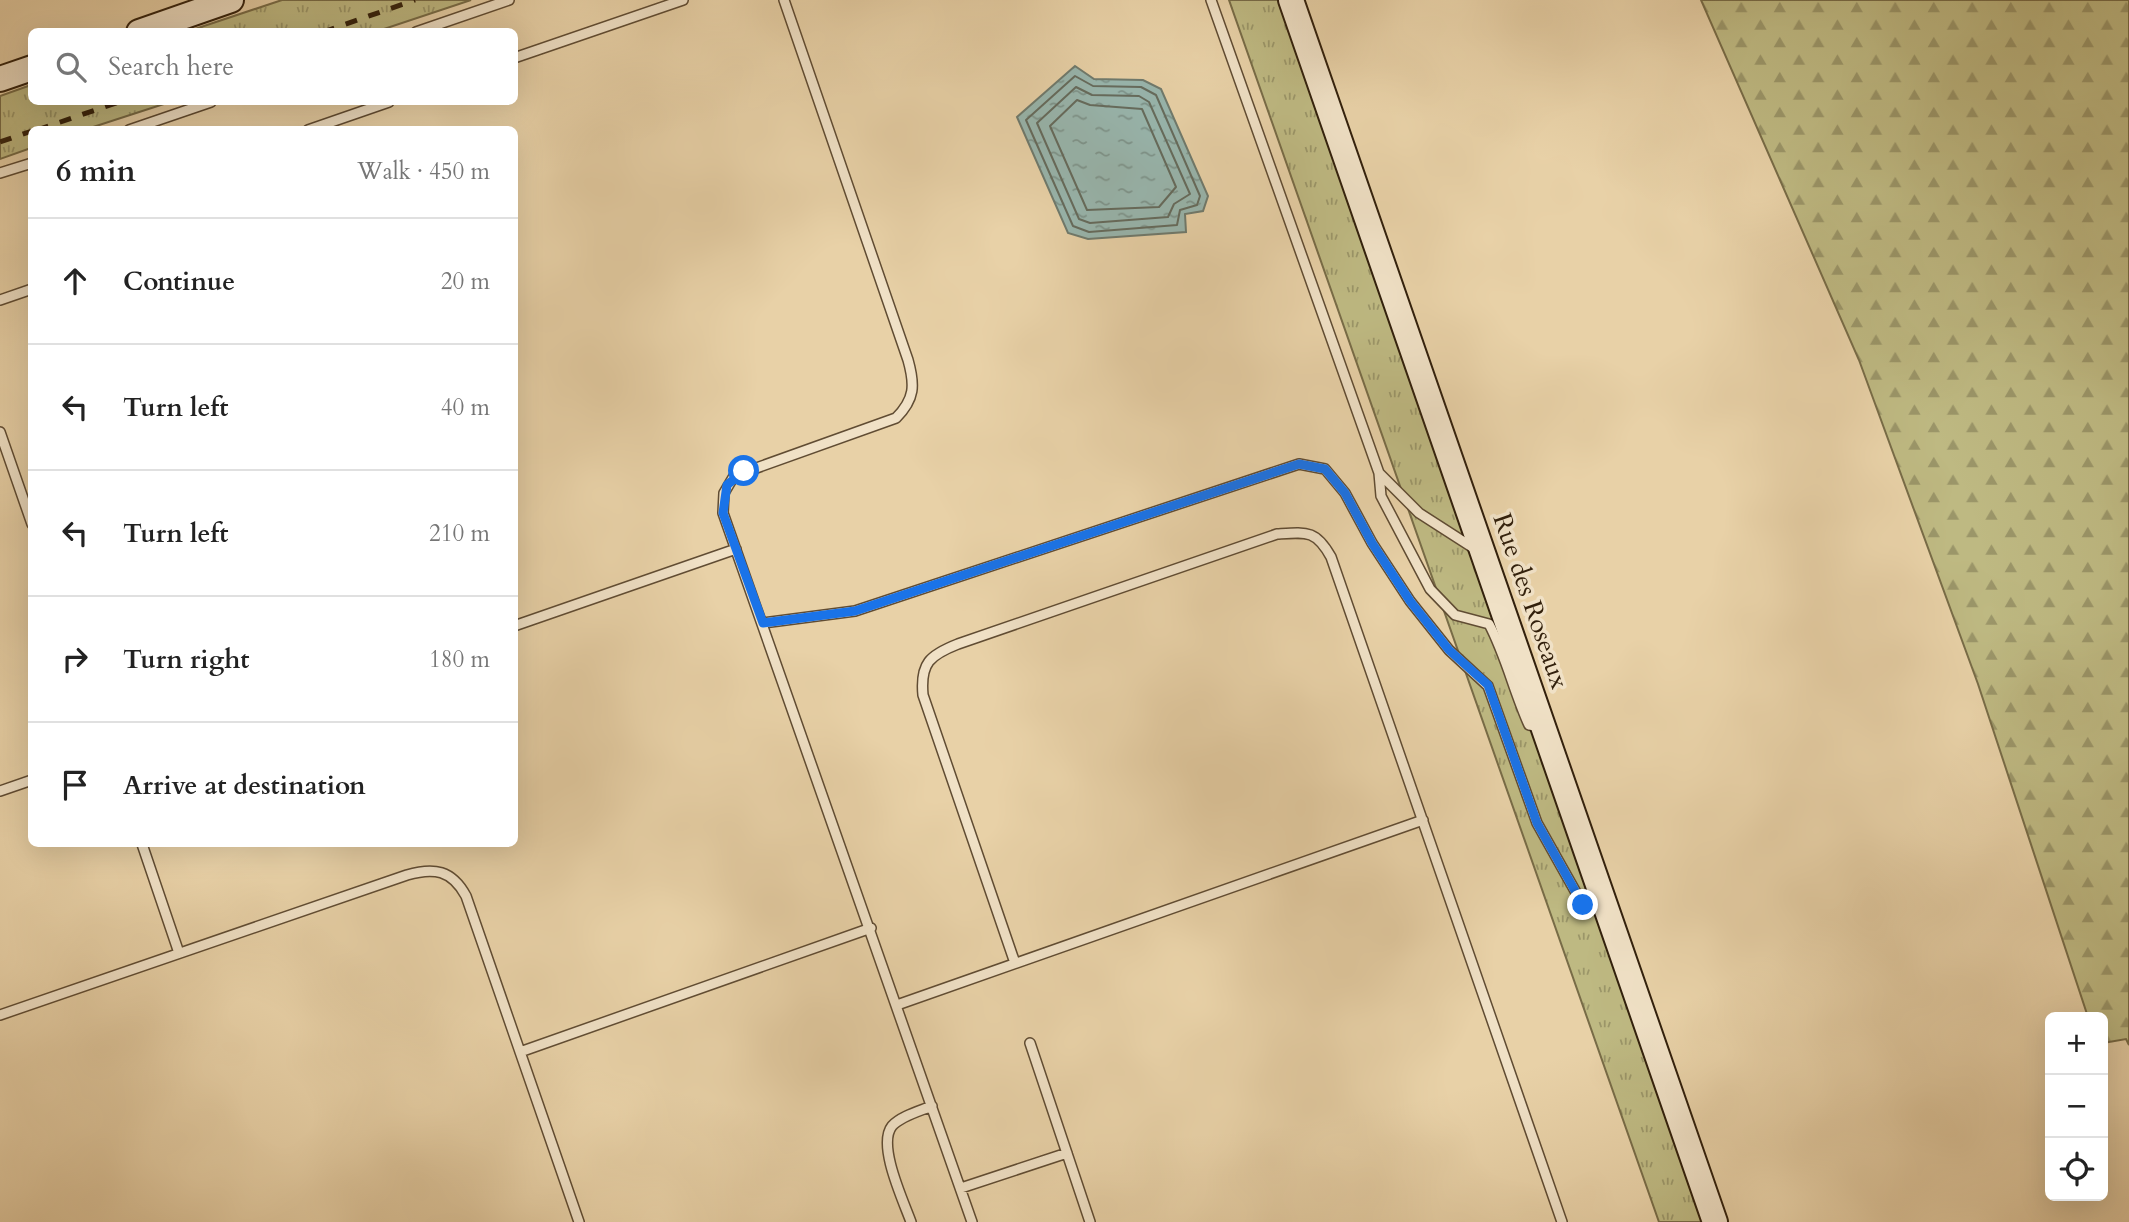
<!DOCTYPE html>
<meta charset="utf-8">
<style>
:root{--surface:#fff;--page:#f2f2f2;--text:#222;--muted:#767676;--line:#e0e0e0}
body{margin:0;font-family:Cardo,serif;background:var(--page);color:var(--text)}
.controls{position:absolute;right:21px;bottom:21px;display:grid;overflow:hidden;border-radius:10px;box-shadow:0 7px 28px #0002}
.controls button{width:63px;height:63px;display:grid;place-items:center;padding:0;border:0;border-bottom:2px solid var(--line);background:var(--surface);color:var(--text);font:35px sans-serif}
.stop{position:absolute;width:21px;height:21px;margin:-16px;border:5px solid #1a73e8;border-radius:50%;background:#fff}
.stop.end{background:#1a73e8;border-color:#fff;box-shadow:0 2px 7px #0008}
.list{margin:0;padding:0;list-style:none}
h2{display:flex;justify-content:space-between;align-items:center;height:91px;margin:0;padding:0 28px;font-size:30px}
h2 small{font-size:23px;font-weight:400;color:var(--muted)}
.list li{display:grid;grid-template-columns:46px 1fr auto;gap:21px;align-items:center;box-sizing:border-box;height:126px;padding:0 28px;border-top:2px solid var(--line)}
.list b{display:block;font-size:26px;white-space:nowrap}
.list em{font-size:23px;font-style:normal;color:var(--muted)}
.icon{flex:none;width:38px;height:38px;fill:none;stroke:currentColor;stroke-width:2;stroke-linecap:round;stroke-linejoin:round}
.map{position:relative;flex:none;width:2129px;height:1222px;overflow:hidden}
.search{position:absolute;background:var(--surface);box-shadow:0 7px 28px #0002;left:28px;top:28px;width:490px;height:77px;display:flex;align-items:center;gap:18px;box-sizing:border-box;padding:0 24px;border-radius:10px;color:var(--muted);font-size:26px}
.panel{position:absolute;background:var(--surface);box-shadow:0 7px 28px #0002;left:28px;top:126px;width:490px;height:721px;border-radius:10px}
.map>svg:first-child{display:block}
.grass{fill:url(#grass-tufts);stroke:#786c47;stroke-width:2}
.forest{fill:url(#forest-firs);stroke:#786c47;stroke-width:2}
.water{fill:url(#water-ripples);stroke:#6f7a6d;stroke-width:2}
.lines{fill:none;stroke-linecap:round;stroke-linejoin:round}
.shore{stroke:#656b5d;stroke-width:2}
.lane-casing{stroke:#604c33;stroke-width:12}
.secondary-casing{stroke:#32200c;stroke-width:28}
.lane{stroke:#f0e1c6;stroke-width:9}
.secondary{stroke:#f0e1c6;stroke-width:24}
.rail{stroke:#32200c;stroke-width:5;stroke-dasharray:12 12;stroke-linecap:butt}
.route{stroke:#1a73e8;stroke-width:9}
.labels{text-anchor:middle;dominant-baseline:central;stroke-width:7;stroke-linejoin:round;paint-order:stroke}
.street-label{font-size:26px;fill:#32200c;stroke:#f0e1c6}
</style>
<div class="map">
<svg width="2129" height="1222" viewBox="0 0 2129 1222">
<defs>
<pattern id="grass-tufts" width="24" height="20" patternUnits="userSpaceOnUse" patternTransform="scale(1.75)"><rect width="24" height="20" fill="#beb982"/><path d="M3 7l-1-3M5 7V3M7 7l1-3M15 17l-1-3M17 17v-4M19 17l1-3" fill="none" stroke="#9b9669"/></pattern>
<pattern id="forest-firs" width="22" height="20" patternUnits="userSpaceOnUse" patternTransform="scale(1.75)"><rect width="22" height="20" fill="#beb982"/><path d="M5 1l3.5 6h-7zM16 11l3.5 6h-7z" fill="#9b9669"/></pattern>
<pattern id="water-ripples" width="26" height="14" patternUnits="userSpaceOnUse" patternTransform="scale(1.75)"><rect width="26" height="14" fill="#98b6ae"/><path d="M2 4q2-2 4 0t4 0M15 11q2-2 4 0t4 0" fill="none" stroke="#7d948c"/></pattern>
</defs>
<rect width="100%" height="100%" fill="#e8d1a7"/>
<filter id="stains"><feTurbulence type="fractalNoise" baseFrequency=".00286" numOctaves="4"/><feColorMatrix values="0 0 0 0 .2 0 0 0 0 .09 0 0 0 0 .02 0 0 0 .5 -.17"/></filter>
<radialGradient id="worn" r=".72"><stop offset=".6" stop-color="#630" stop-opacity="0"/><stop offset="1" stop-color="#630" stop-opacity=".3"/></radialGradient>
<path class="grass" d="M282,0H471L378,31H189Z
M1229,0H1291L1715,1222H1659Z
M31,85L32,102H170L87,129L32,130L31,148L0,159V96Z"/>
<path class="forest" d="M1701,0H2129V1045L2126,1039L2103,1043V1017H2088L1978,684L1859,360Z"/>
<path class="water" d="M1075,66L1094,79L1143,80L1161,89L1208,196L1203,211L1185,214L1186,232L1088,239L1068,233L1017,117Z"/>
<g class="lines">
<path class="shore" d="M1075,76L1093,86L1141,87L1156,95L1200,196L1197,205L1180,210L1177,225L1089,232L1073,226L1026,120Z
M1076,87L1092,95L1139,96L1149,102L1190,194L1174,204L1168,217L1090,223L1079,219L1037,123Z
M1077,100L1090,105L1142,109L1176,187L1159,207L1087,210L1050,126Z"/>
<g class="lane-casing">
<path id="lane" d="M784,0L908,360C915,385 915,399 896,418L734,476L724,493L723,513L972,1222
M1211,0L1379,473L1419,513L1475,549
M416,32L509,0
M514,58L683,0
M129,130L211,102
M308,130L389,102
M0,173L32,163
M0,300L32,289
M0,432L32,524
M1379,473L1381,496L1430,589L1455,615L1489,624C1506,656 1514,692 1529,725L1542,727
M763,623L855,611L1299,464L1325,469L1345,493L1372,543L1410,601L1449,650L1488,686L1537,823L1583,905L1601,906
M514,626L736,549
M0,791L32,780
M142,844L179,953
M1015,963L923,695C920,663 930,655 958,644L1277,534C1307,532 1316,530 1331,557L1562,1222
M897,1005L1423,820
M0,1015L407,875C434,867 452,870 466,896L579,1222
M1030,1043L1090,1222
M520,1052L871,928
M961,1188L1067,1153
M911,1222C903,1200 877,1145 892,1126C901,1116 920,1111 932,1106"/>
</g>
<g class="secondary-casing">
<path id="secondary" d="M1291,0L1715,1222
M139,32L231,0
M0,79L32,68"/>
</g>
<use href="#lane" class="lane"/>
<use href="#secondary" class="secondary"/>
<path class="rail" d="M323,32L415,0
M37,130L119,102
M0,142L32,131"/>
</g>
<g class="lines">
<path class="route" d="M744,471L727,485L723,513L763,623L855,611L1299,464L1325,469L1345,493L1372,543L1410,601L1449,650L1488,685L1537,823L1583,905"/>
</g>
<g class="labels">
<g class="street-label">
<text transform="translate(1531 601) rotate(71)">Rue des Roseaux</text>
</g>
</g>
<rect width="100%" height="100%" filter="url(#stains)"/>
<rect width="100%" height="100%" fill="url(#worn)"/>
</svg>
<div class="controls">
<button>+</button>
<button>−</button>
<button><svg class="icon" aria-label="locate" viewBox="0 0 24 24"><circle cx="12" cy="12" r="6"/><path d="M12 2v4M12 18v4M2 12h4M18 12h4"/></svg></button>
</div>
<div class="stop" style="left:744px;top:471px"></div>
<div class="stop end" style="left:1583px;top:905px"></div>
<div class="search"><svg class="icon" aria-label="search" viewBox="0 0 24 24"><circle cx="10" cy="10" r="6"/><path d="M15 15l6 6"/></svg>Search here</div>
<section class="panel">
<h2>6 min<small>Walk · 450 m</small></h2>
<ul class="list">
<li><svg class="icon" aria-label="ahead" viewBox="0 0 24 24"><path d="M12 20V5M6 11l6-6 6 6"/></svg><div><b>Continue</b></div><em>20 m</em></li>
<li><svg class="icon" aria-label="left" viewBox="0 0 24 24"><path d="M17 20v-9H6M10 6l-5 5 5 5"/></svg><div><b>Turn left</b></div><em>40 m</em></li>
<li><svg class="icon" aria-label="left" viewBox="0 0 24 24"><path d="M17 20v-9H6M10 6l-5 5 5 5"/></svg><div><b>Turn left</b></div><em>210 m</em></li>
<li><svg class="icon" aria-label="right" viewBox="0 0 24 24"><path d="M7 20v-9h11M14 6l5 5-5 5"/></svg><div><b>Turn right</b></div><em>180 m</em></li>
<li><svg class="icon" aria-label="arrive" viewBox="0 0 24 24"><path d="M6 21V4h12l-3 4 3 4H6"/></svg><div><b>Arrive at destination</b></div></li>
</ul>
</section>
</div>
